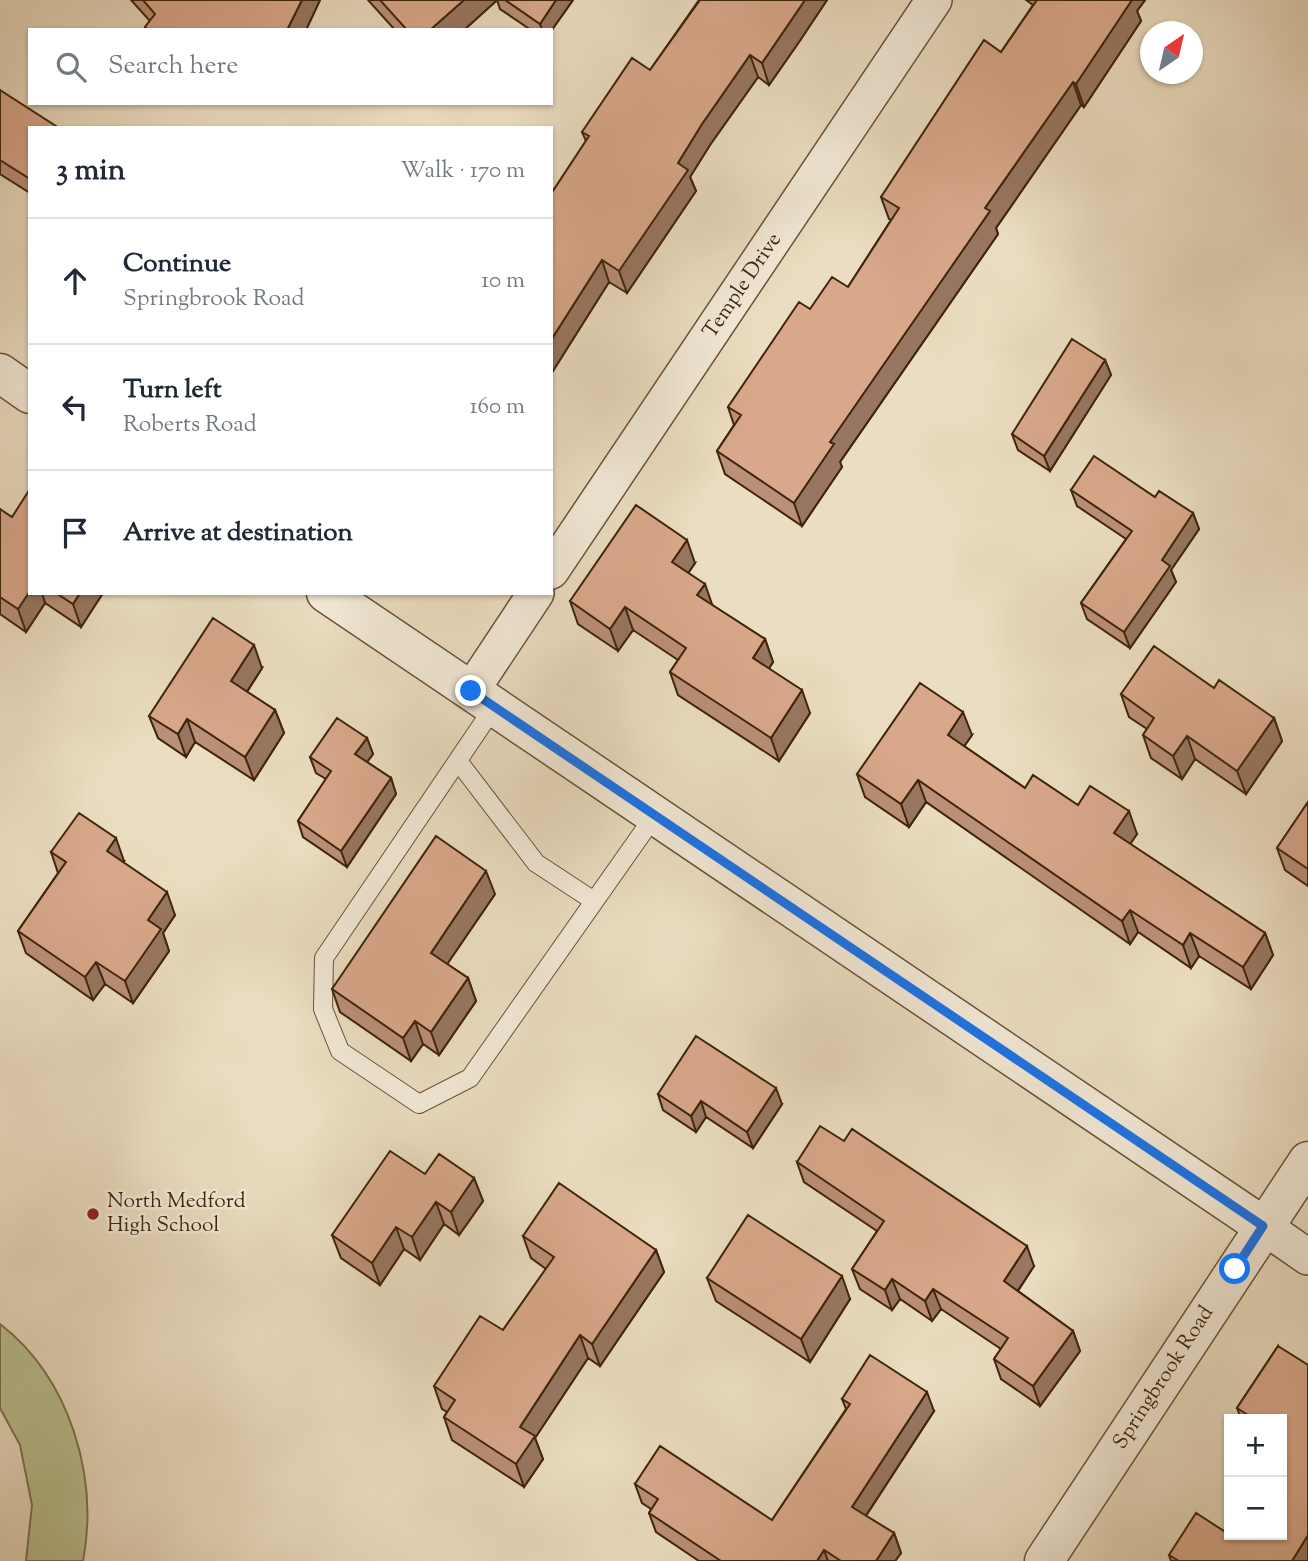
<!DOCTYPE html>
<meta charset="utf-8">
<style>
:root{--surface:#fff;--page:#f2f2f3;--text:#1f2937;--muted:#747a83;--line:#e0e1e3}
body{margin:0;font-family:"Sorts Mill Goudy",serif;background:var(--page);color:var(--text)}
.controls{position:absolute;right:21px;bottom:21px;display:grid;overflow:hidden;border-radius:0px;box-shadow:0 2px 5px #0004}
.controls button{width:63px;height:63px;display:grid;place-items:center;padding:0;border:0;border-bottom:2px solid var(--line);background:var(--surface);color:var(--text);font:35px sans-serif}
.compass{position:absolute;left:1140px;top:21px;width:63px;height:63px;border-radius:50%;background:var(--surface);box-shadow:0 2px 5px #0004;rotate:34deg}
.stop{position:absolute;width:21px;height:21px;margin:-16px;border:5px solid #1a73e8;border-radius:50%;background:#fff}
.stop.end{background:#1a73e8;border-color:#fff;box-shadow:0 2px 7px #0008}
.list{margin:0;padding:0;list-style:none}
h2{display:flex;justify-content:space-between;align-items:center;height:91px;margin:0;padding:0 28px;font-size:30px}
h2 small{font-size:23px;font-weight:400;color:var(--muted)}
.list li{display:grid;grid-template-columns:46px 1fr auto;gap:21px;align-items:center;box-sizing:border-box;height:126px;padding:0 28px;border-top:2px solid var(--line)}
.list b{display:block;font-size:26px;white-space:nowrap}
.list p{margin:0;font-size:23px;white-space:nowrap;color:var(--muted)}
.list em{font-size:23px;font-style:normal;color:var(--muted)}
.icon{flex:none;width:38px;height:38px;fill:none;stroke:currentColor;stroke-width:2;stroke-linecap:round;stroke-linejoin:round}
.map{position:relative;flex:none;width:1308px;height:1561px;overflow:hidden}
.search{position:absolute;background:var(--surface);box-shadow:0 2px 5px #0004;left:28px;top:28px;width:525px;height:77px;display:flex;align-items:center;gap:18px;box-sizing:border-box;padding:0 24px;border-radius:0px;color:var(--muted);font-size:26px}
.panel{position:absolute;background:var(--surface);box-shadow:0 2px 5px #0004;left:28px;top:126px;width:525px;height:469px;border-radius:0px}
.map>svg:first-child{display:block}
.green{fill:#bac091;stroke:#7c724e;stroke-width:2}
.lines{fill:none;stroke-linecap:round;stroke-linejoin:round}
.service-casing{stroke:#695238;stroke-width:20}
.minor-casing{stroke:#695238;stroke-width:38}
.tertiary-casing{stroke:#695238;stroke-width:41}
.service{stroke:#f2e9d7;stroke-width:18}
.minor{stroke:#f2e9d7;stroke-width:35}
.tertiary{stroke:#f2e9d7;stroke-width:38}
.wall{fill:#bb9078;stroke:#3e240a;stroke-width:2}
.shaded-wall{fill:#987661;stroke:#3e240a;stroke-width:2}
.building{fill:#d9a88b;stroke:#3e240a;stroke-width:2}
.route{stroke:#1a73e8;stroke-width:9}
.poi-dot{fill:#8f2418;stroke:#f2e9d7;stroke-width:2.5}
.labels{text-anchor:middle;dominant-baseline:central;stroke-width:5;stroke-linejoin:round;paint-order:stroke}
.street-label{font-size:21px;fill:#3e240a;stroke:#f2e9d7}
.poi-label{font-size:21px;fill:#3e240a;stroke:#f2e9d7;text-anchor:start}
</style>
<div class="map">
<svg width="1308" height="1561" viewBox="0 0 1308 1561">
<rect width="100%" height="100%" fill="#ebddc1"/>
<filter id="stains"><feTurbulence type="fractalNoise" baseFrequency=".00286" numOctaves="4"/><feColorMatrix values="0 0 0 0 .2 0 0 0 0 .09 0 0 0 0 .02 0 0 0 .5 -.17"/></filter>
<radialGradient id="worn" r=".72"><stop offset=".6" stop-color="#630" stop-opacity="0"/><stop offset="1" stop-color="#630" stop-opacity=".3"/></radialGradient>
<path class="green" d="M0,1324C70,1378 99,1477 83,1561H26L32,1505L20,1445L0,1408Z"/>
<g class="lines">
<g class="service-casing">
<path id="service" d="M494,707L324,958L323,1009L340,1051L419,1104L470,1078L655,815
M458,761L536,863L594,901"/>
</g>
<g class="minor-casing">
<path id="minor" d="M551,571L934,0
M471,691L536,593
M1263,1226L1308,1257"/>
</g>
<g class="tertiary-casing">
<path id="tertiary" d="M0,373L30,394
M326,593L1263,1226
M1044,1561L1308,1161"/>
</g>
<use href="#service" class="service"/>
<use href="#minor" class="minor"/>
<use href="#tertiary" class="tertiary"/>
</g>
<path class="wall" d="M131,0H320L306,30H146L145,27L150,21Z
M368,0H496V1L464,30H395Z
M497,0H573L551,31V30H531L500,9Z
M699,0H827L799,42L769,85L758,77L710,145L690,177L696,191L627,293L609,282L551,374V194L586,141L582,132L650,70Z
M1026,0H1145L1137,11L1141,21L1084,107L1081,105L996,228L998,234L840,462L842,467L802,526L725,474L717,451L734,425L728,407L810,309L848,287L891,220L889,219L881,197L1001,52L1033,5Z
M0,90L30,128V193L0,174Z
M1105,360L1111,375L1050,471L1018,450L1012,434Z
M1071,490L1155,497L1193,513L1199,529L1171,570L1176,582L1130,648L1087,619L1081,603L1126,539L1077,506Z
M0,509L30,593H103L81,627L45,603L26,632L0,614Z
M695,563L688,573L712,605L765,639L773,662L769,668L810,713L779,761L678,695L670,672L678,660L633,630L618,651L578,624L570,601Z
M262,668L247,692L275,710L284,733L254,780L195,742L186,757L158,738L149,716Z
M1214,688L1274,718L1282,741L1246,794L1195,759L1182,779L1151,758L1143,735L1147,729L1129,717L1121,694Z
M972,735L964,746L1025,788L1078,805L1137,834L1130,844L1265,933L1273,955L1251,989L1199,956L1191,968L1138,932L1130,944L926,802L909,827L865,797L857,774Z
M367,738L373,754L367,762L391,778L396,794L347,867L303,837L298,821L326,779L316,773L310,757Z
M1308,802V886L1285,870L1277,848Z
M51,852L124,861L123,862L175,915L163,933L169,951L133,1003L105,984L93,1000L26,953L18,931L58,873Z
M495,894L447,964L468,978L476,1001L439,1055L423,1044L411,1061L340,1012L332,989Z
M658,1094L782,1104L753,1148L706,1117L696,1132L663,1110Z
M797,1162L1034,1266L1018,1291L1073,1331L1080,1351L1040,1406L1001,1379L994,1359L1001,1349L941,1309L932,1321L900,1299L892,1310L860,1289L852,1269L877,1231L804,1182Z
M425,1174L474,1178L483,1201L459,1235L444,1224L420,1260L404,1249L380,1285L341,1258L332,1235Z
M523,1236L656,1250L664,1272L600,1366L588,1358L535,1438L543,1459L524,1487L452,1440L444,1417L447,1412L442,1409L434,1386L503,1330L546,1269L531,1258Z
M707,1278L850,1299L810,1362L716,1301Z
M1278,1346L1308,1561H1171L1169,1555L1224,1531L1282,1535V1419H1241L1237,1408Z
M842,1399L934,1411L866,1516L894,1533L901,1553L895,1561H699L656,1532L649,1513L651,1509L642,1503L635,1484L772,1520L846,1409Z"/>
<path class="shaded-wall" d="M302,0H320L306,30H287Z
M464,0H496V1L464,30H430Z
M556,0H573L551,31V30H542L540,24Z
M805,0H827L799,42L769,85L762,63Z
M1128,0H1145L1137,11L1141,21L1084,107L1076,84Z
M750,55L758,77L710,145L690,177L696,191L627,293L619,271L678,163L702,124Z
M1073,82L1081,105L996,228L998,234L840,462L842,467L802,526L794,503L830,442L985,208Z
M602,260L609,282L551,374V340Z
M1105,360L1111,375L1050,471L1044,456Z
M1193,513L1199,529L1171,570L1176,582L1130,648L1124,632L1162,560Z
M687,540L695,563L680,585L672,562Z
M705,584L713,607L697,595Z
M30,591V593H42L45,603L26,632L18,609Z
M80,593H103L81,627L73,604Z
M625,607L633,630L618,651L610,629Z
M765,639L773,662L761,681L753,658Z
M254,645L262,668L239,704L231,681Z
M802,690L810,713L779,761L771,738Z
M275,710L284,733L254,780L245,757Z
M963,712L972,735L956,758L948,735Z
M1274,718L1282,741L1246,794L1237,771Z
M187,719L195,742L186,757L178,734Z
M1187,736L1195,759L1182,779L1173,756Z
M367,738L373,754L361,770L355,754Z
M391,778L396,794L347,867L341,851Z
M918,780L926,802L909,827L901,804Z
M1129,811L1137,834L1122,856L1114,833Z
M116,838L124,861L115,874L107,851Z
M486,871L495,894L439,976L431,953Z
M167,892L175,915L163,933L169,951L133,1003L125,981L148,920Z
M1130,910L1138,932L1130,944L1122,921Z
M1190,933L1199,956L1191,968L1183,945Z
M1265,933L1273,955L1251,989L1243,967Z
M96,962L105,984L93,1000L85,977Z
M468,978L476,1001L439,1055L431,1032Z
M415,1021L423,1044L411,1061L403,1038Z
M776,1088L782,1104L753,1148L747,1132Z
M701,1101L706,1117L696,1132L691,1116Z
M474,1178L483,1201L459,1235L451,1212Z
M436,1202L444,1224L420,1260L412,1237Z
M396,1227L404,1249L380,1285L372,1263Z
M1027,1246L1034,1266L1011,1301L1004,1281Z
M656,1250L664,1272L600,1366L592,1344Z
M842,1276L850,1299L810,1362L801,1339Z
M892,1279L900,1299L892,1310L885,1290Z
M933,1289L941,1309L932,1321L925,1301Z
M1073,1331L1080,1351L1040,1406L1033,1386Z
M580,1335L588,1358L535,1438L543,1459L524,1487L516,1464L520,1427Z
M927,1392L934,1411L859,1526L852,1507Z
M894,1533L901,1553L895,1561H876Z
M1308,1535V1561H1292Z
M824,1550L828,1561H817Z"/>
<path class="building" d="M143,0H302L287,30H149L145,27L155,14Z
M380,0H464L430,30H407Z
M505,0H556L540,24Z
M700,0H805L762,63L750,55L702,124L678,163L688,170L619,271L602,260L551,340V194L589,136L582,132L632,58L650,70Z
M1037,0H1132L1076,84L1073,82L985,208L990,211L830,442L834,444L794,503L717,451L741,415L728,407L799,302L810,309L832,277L848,287L899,208L881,197L984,40L1001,52Z
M0,90L59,128H30V179L0,160Z
M1072,339L1105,360L1044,456L1012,434Z
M1094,456L1155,497L1159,491L1193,513L1162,560L1170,566L1124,632L1081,603L1132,531L1071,490Z
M28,492L30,493V591L18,609L0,597V509L12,517Z
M636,505L687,540L672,562L705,584L697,595L765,639L753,658L802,690L771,738L670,672L686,648L625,607L610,629L570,601Z
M56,593H80L73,604Z
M213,618L254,645L231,681L275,710L245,757L187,719L178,734L149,716Z
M1154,646L1214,688L1219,680L1274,718L1237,771L1187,736L1173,756L1143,735L1154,718L1121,694Z
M920,683L963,712L948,735L1025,788L1033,775L1078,805L1090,786L1129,811L1114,833L1265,933L1243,967L1190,933L1183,945L1130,910L1122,921L918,780L901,804L857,774Z
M337,718L367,738L355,754L391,778L341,851L298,821L331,771L310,757Z
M1308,802V869L1277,848Z
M79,813L116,838L107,851L167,892L148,920L161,929L125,981L96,962L85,977L18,931L66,862L51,852Z
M436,836L486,871L431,953L468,978L431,1032L415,1021L403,1038L332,989Z
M696,1036L776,1088L747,1132L701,1101L691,1116L658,1094Z
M820,1126L844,1141L852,1129L1027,1246L1004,1281L1073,1331L1033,1386L994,1359L1008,1338L933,1289L925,1301L892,1279L885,1290L852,1269L884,1221L797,1162Z
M390,1151L425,1174L439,1154L474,1178L451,1212L436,1202L412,1237L396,1227L372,1263L332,1235Z
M559,1183L656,1250L592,1344L580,1335L520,1427L535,1436L516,1464L444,1417L455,1400L434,1386L480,1316L503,1330L554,1257L523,1236Z
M748,1215L842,1276L801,1339L707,1278Z
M1278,1346L1308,1365V1535L1292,1561H1179L1169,1555L1196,1513L1224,1531L1229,1522V1535H1282V1419H1254L1237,1408Z
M870,1355L927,1392L852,1507L894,1533L876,1561H841L824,1550L817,1561H721L649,1513L658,1499L635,1484L660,1446L772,1520L850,1404L842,1399Z"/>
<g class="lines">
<path class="route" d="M471,691L1263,1226L1235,1269"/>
</g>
<circle class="poi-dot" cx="93" cy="1214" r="7"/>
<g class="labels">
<g class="street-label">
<text transform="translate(743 286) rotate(-56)">Temple Drive</text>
<text transform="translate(1164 1378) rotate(-57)">Springbrook Road</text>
</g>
<g class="poi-label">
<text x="107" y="1202">North Medford<tspan x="107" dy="24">High School</tspan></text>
</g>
</g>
<rect width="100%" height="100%" filter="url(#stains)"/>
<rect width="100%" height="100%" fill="url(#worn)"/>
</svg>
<div class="controls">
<button>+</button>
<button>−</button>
</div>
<svg class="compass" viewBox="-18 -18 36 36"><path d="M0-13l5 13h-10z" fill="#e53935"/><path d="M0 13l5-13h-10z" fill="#747a83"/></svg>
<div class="stop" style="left:1235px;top:1269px"></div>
<div class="stop end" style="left:471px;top:691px"></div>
<div class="search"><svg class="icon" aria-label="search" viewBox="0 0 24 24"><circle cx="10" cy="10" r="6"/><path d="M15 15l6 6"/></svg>Search here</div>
<section class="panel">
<h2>3 min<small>Walk · 170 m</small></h2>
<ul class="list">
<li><svg class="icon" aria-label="ahead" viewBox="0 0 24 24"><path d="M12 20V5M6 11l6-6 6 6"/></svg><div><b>Continue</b><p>Springbrook Road</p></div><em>10 m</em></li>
<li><svg class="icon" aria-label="left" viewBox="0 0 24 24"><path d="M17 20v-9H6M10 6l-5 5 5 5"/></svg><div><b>Turn left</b><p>Roberts Road</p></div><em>160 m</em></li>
<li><svg class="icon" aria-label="arrive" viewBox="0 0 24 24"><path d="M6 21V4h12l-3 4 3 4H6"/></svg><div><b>Arrive at destination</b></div></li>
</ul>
</section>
</div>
